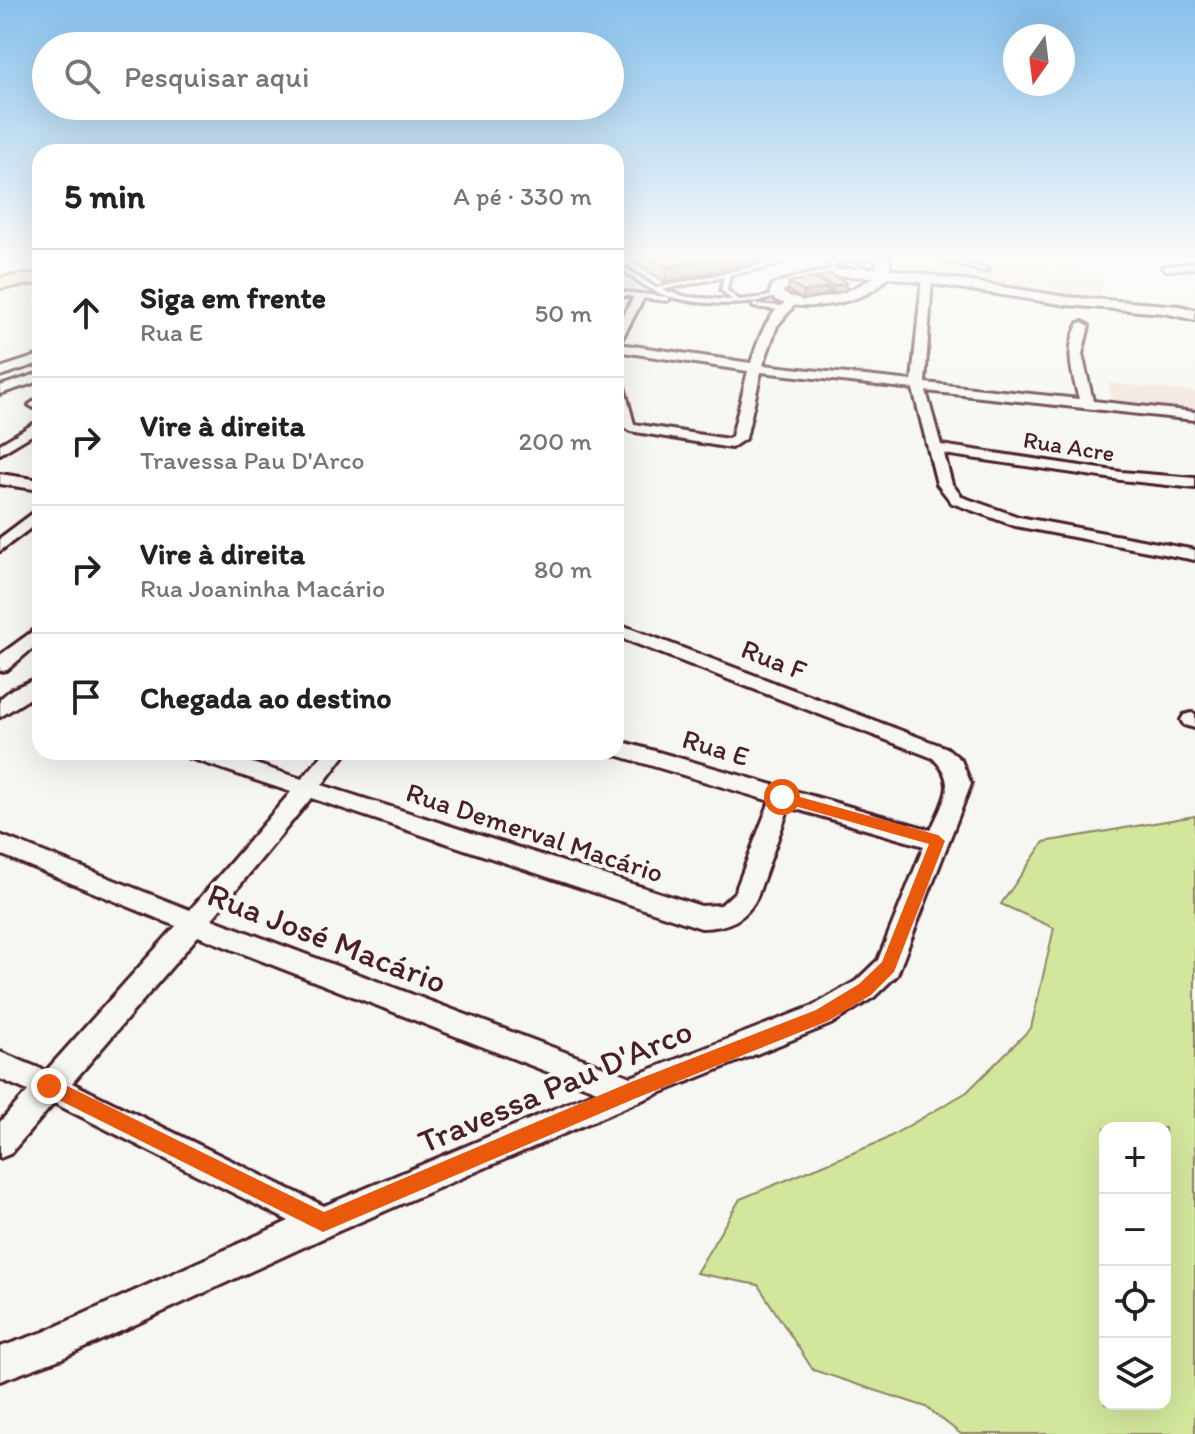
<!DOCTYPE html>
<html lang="pt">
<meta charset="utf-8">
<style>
:root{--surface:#fff;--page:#f2f2f2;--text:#222;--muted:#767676;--line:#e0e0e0}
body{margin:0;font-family:Itim,sans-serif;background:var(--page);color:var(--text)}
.controls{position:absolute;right:24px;bottom:24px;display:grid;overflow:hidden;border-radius:16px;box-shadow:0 8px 32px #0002}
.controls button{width:72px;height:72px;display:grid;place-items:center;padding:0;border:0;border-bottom:2px solid var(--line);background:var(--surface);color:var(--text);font:40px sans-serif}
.compass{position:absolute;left:1003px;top:24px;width:72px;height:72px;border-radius:50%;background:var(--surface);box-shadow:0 8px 32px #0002;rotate:194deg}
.stop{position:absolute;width:24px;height:24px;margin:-18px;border:6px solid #ea580c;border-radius:50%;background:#fff}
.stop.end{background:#ea580c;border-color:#fff;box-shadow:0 2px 8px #0008}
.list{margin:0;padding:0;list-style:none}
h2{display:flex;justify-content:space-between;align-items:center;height:104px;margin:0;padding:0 32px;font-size:34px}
h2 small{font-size:26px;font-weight:400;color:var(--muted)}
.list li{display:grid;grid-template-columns:52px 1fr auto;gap:24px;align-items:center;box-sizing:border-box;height:128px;padding:0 32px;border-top:2px solid var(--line)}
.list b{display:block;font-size:30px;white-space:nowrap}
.list p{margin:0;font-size:26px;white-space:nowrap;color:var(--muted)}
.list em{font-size:26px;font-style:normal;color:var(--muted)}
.icon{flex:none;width:44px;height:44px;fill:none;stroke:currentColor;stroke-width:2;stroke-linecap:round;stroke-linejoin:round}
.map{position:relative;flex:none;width:1195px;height:1434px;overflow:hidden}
.search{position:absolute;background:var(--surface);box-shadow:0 8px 32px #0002;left:32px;top:32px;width:592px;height:88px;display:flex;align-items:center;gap:20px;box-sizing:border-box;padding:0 28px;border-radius:44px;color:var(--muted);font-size:30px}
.panel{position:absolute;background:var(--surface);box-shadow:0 8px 32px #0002;left:32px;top:144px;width:592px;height:616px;border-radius:24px}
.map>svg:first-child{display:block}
.built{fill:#f2e2d7}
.green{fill:#d2e79c;stroke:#8e8364;stroke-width:2;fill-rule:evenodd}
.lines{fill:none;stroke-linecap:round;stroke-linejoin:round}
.service-casing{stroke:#4a1f2b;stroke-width:6}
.minor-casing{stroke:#4a1f2b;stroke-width:6}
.tertiary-casing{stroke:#4a1f2b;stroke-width:6}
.primary-casing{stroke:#4a1f2b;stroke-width:6}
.service{fill:#f6f6f2;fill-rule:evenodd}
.minor{fill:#f6f6f2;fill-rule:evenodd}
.tertiary{fill:#f6f6f2;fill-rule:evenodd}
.primary{fill:#fedd96;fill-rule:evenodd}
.wall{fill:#c79c83;stroke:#4a1f2b;stroke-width:2}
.shaded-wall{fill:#a27f6a;stroke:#4a1f2b;stroke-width:2}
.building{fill:#e7b598;stroke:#4a1f2b;stroke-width:2}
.route{fill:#ea580c}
.labels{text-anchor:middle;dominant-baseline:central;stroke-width:8;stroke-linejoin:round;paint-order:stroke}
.far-street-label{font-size:24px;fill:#4a1f2b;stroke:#f6f6f2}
.street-label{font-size:28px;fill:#4a1f2b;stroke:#f6f6f2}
.near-street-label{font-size:34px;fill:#4a1f2b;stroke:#f6f6f2}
</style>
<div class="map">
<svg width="1195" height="1434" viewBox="0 0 1195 1434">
<rect width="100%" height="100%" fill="#f6f6f2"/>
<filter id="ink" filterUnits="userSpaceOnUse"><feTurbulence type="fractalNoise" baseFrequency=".0125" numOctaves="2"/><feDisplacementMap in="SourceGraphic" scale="16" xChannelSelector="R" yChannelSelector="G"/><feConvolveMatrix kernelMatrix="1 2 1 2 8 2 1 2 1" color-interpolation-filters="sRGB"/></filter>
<g filter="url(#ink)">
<path class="built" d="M897,258H1030L1057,262L1030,290L899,271Z
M1063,266L1103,274L1100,299L1039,289Z
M1108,383L1195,392V409L1113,400Z"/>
<path class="green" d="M1195,816V1434H961L926,1407L813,1370L758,1285L696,1273L740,1199L882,1141L967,1092L1031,1028L1054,928L1001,904L1044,842ZM1105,1128H1165V1404H1105Z"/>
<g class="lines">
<g class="service-casing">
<path id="service" d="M819,258H826L837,265L832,275L827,274L832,266Z
M831,258H839L873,271L868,272Z
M859,258H868L865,260Z
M936,258H946L988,270L985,272Z
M616,261L656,288L777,262L779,263V265L730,275L727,290L739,300L765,297L776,293L779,295C751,309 688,305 659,293C643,287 630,275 616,265ZM724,277L721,290L732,300L688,297L661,290Z
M616,291L667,297L670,299L667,301L616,295Z
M755,304L781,306L784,308L781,310L753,307V305Z"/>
</g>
<g class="minor-casing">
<path id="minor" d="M1195,262V268L1167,270L1162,267Z
M927,276L932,279L925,383L1079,399C1072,373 1064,349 1079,323L1083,322L1089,326L1082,354L1093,401L1195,412V420L926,391L941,445L1121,472L1195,478V488L1121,480L944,454L952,484L962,497L1019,517L1195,550V560L1015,526L952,503L937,484L913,389L761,372L746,438L731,448L630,431L619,424L616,375L622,379L634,424L728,439L732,436L748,371L616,351V329L634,296L644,298L619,344L751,363C758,341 767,311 790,300L796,303L777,326L763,365L912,381L922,279Z
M40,355V363L0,376V368Z
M40,373V381L0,394V386Z
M40,397V411L29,405Z
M40,420V430L0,454V444Z
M0,474L40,480V490L0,484Z
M40,508V521L0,551V538Z
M616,623L947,748L961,760L971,784L897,975L874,997L831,1024L637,1102L334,1233L60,1359L0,1381V1347L44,1332L289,1221L54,1103L10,1154L0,1158V1122L28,1091L0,1079V1052L46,1071L176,926L0,854V835L190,910L291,792L187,757L184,752H218L302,779L325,752H347L322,785L701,906L721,905L735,892L770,801L609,753L616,752V740L931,830C943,801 959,784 933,758L616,636ZM311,798L701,928C726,928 746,920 757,897L789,807L924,846L878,960L856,981L813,1006L631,1077L212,919ZM198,936L597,1091L324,1206L72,1083Z
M40,626V642L7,670L0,671V655Z
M40,677V692L0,717V699L12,689Z
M1191,713L1195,714V728L1184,725L1181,720L1184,715Z"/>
</g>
<g class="tertiary-casing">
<path id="tertiary" d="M876,258H890V269L1067,297L1180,306L1195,310V320L1164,313L1067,305L887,277C872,304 790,317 769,295L772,285C807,272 839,268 876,268ZM841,276L873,277C853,292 807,308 783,293L784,290L809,281Z"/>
</g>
<g class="primary-casing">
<path id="primary" d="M40,273V283L0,288V278Z"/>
</g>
<use href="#service" class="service"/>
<use href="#minor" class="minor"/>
<use href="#tertiary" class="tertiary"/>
<use href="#primary" class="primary"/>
</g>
<path class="wall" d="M628,258H777L665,282Z
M817,277L847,283L845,291L831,294L828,292L827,295L803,300L788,290L789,282L816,280Z"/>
<path class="shaded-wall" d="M709,258H777L665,282L666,267Z
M847,283L845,291L831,294L833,286Z
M829,287L827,295L803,300L804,292Z"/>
<path class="building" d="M652,258H709L666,267Z
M831,274L847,283L833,286L817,277Z
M813,278L829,287L804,292L789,282Z"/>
</g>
<linearGradient id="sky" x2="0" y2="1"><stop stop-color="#86c0ed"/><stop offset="0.56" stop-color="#fbfbf9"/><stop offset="1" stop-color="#fbfbf9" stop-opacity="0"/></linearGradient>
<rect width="1195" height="459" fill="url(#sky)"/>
<path class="route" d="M782,792L938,835L945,841L894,972L871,995L828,1021L634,1099L323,1232L43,1092L40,1086L43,1080L49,1077L55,1080L324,1212L631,1082L816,1010L859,984L882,962L929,844L777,801L775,797Z"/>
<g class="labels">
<g class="far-street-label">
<text transform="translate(1069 446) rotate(9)">Rua Acre</text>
</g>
<g class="street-label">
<text transform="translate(774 659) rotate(21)">Rua F</text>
<text transform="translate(716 747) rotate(17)">Rua E</text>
<text transform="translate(535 832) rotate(18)">Rua Demerval Macário</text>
</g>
<g class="near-street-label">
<text transform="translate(327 938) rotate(21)">Rua José Macário</text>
<text transform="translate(555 1086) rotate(-23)">Travessa Pau D'Arco</text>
</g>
</g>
</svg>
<div class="controls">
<button>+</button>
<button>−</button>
<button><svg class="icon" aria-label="locate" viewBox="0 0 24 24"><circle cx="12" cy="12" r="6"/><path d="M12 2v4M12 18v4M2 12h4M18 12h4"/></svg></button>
<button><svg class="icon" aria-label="layers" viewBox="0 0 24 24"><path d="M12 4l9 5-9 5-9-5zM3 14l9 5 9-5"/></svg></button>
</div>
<svg class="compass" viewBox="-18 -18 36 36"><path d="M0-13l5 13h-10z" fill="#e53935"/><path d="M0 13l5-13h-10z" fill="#767676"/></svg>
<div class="stop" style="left:782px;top:797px"></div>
<div class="stop end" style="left:49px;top:1086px"></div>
<div class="search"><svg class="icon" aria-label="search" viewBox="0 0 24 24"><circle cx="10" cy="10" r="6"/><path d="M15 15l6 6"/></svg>Pesquisar aqui</div>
<section class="panel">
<h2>5 min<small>A pé · 330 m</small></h2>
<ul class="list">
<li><svg class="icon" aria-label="ahead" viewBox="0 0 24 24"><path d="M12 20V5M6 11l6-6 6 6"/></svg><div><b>Siga em frente</b><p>Rua E</p></div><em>50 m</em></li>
<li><svg class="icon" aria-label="right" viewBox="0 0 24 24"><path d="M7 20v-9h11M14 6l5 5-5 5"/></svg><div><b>Vire à direita</b><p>Travessa Pau D'Arco</p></div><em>200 m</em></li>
<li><svg class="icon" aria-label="right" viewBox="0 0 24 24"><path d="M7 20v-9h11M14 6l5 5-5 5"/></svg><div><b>Vire à direita</b><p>Rua Joaninha Macário</p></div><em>80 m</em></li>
<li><svg class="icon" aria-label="arrive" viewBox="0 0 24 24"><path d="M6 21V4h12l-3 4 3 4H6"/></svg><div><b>Chegada ao destino</b></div></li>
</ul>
</section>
</div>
